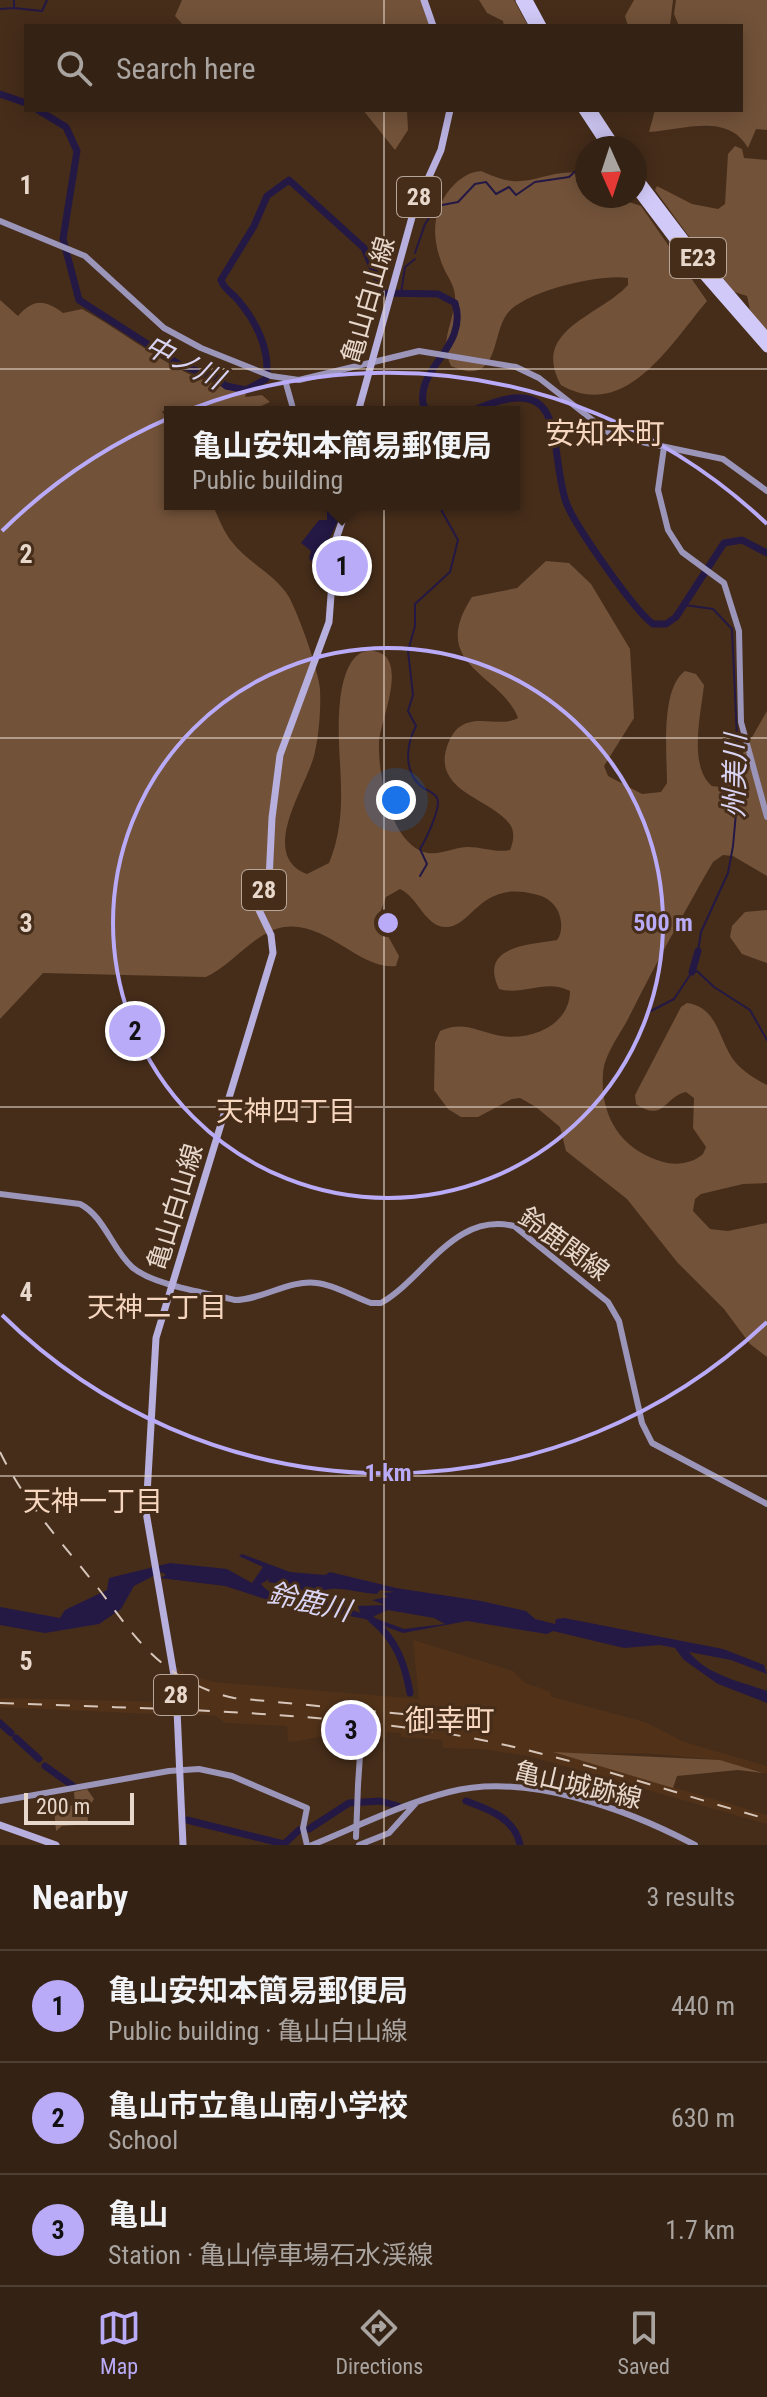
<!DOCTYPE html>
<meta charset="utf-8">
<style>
:root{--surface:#342214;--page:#3c2a1d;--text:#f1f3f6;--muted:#a9a4a0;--line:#4e3f34;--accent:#b9abf7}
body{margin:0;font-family:"Roboto Condensed","Noto Sans JP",sans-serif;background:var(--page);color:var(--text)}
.compass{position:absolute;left:575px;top:136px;width:72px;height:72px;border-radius:50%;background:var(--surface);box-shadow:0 4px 20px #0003;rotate:177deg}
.scale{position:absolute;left:24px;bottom:20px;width:110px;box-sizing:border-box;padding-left:8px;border:4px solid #e8d8cc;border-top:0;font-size:22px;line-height:28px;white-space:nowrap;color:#e8d8cc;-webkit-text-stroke:6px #462d1a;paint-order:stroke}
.you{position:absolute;left:396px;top:800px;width:28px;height:28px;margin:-20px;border:6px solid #fff;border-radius:50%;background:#1a73e8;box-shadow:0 0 0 12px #1a73e833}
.badge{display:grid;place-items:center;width:52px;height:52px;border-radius:50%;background:var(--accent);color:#111;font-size:26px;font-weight:700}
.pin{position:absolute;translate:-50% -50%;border:4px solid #fff;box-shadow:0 2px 8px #0006}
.popup{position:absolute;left:164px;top:406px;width:356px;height:104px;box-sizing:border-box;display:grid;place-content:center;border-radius:0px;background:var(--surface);filter:drop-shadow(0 2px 6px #0005);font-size:26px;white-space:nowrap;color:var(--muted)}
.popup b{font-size:30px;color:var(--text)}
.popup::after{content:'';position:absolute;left:50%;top:100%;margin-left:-16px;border:16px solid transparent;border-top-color:var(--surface)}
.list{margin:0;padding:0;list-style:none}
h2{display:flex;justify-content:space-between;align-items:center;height:104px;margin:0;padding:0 32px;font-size:34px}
h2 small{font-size:26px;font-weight:400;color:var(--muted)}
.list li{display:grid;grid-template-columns:52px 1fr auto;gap:24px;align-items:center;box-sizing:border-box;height:112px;padding:0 32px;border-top:2px solid var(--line)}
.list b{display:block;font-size:30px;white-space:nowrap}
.list p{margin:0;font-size:26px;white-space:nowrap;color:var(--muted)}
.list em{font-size:26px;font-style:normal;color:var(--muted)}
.icon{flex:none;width:44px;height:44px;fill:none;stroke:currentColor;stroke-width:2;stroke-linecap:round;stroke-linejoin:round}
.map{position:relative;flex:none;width:767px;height:1845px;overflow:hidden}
.search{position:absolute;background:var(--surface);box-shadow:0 4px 20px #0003;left:24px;right:24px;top:24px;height:88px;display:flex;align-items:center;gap:20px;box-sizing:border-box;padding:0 28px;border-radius:0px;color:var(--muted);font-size:30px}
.sheet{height:440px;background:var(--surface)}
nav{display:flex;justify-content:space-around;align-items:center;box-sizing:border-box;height:112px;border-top:2px solid var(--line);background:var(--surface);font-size:22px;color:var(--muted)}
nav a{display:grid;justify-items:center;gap:4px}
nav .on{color:var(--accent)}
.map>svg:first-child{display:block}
.built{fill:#513219}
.green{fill:#725239}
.water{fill:#241844;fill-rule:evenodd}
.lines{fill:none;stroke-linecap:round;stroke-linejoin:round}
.stream{stroke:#241844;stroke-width:2}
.river{stroke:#241844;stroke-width:7}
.secondary{stroke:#9b95b9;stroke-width:6}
.primary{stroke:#b7afde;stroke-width:7}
.highway{stroke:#d1c9f7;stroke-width:9}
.rail{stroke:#d6c5b8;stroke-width:2;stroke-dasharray:14 14;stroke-linecap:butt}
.secondary-bridge{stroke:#9b95b9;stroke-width:6}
.grid{fill:none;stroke:#e8d8cc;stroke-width:2;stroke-opacity:0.55}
.ring{fill:none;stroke:#b9abf7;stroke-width:4}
.labels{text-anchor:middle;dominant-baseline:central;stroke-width:6;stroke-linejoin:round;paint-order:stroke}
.shield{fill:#462d1a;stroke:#b7a597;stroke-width:2}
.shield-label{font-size:24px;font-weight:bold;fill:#e8d8cc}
.street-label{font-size:26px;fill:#e8d8cc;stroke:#462d1a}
.water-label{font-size:28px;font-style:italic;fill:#d9d4f4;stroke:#462d1a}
.neighbourhood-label{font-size:28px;fill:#f6d6be;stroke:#462d1a}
.quarter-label{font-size:30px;fill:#f6d6be;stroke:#462d1a}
.grid-label{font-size:26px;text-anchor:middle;font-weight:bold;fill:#e8d8cc;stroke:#462d1a;stroke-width:6;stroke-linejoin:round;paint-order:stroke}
.centre{fill:#b9abf7;stroke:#462d1a;stroke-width:4}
.ring-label{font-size:24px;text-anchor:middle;font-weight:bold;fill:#b9abf7;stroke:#462d1a;stroke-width:6;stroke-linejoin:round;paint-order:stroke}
</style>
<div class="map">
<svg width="767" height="1845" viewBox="0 0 767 1845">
<rect width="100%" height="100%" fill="#462d1a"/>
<path class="built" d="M413,1640L513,1671L525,1683L549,1691L552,1697L645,1722L684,1742L767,1766V1774L720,1760L644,1753H557L767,1815V1824L529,1756L482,1749L443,1748L442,1740L401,1737V1733L387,1732L386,1739L333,1734L293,1742L288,1741L287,1726L225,1723L216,1716L179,1713L176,1667L186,1674L214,1682L419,1699Z
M0,1698L175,1702V1715L0,1707Z"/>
<path class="green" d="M182,0H421L429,26H184L175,16Z
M479,0H514L528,26H504L503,21L487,13Z
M634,0H673L670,26H628L625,16Z
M676,0H767V130L756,129L748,148C728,112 683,130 649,132L655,110H741V26H679L674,14Z
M363,110H407L408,130L395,150Z
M735,146L742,149L744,158L767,160V332L750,310L747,296L731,291L720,279L655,190L657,186L692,204L718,209L725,204L728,154Z
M481,171C491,175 501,180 512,181C536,184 565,164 587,177V196H611L641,206L707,301C670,345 625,422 561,385C530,330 600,316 628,285V278C603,273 523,291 507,314C491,335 500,388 451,366C439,341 453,325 455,300C456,289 450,280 445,271C432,243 430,214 450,189C459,179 468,172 481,171Z
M0,300L18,316C34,298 45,300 63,313L82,309C142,342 178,381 247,392L245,397L262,395L270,402L248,412L162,411L170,426V504H212C218,516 223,531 232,542C247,562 276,575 289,597C299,616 318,668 320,689C321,710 319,736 314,756C305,789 258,855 307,874L329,863C352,807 334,758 340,701C342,683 349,647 373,651C411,655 380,721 379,742C378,773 389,837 421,851C437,858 452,847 468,847C482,847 496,853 510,850C513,843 515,834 511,826C494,799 435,793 446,750C448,742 452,734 458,728C476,713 500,728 518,718C501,673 427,666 472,597L517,588L546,561L569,563L591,584L630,649L634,718L604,766L608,776L642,794L661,792L667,783C667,755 660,689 685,671L696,674L704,685C701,714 688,766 712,786L720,787L731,774L767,711V876L733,856L723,855L713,862C683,914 655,965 628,1019C619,1036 604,1055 603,1074C600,1114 619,1147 657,1160C672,1166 691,1165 703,1154L706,1147L693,1128L694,1098L686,1092C664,1097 664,1123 636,1104L635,1095L681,1007L687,1003C720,1008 718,1042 736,1063C744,1072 757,1080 767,1085V1183L743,1184L701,1194L695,1199L693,1211L710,1229L728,1231L767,1223V1357L750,1344L724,1309L677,1262L627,1199L566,1151L560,1127L536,1107L520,1098L512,1099L478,1117H461L448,1109L434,1090L435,1043L440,1031C464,1020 478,1032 501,1036C533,1041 570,1024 570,991C545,978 524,996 499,989C478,945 530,945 557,940C563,932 562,920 558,911C553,901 544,896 534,894C480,880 472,927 446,927C425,927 418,897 400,889L386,897L378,918L399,956L396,966C357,971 321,912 273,930C249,940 230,966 206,977L43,973L0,1019Z
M767,910V963L742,954L730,937L732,926L745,912Z
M553,1752L720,1760L763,1773L738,1770L677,1776L673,1788Z
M87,1789L94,1799L86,1811L89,1824L62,1826L56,1831L54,1808L75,1805L74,1792Z"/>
<path class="water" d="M327,504H346L327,544L322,575L309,558L311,551L301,543L319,520H327Z
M242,1554L290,1572L325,1575L330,1572L396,1588L481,1601L526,1611L535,1619L555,1624L556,1619L564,1618L723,1649L764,1665L767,1674L731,1660L689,1652C707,1675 739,1681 767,1691V1703L718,1684L684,1660L675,1648L660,1645L624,1648L553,1631L547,1634L467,1621L403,1633L365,1619L265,1599L225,1586L160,1578L166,1575L161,1572L134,1586L121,1609L99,1624L45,1633L0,1625V1607L60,1618L65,1610L107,1590L109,1578L170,1563L227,1569L252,1583L263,1567L239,1556ZM269,1579L268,1582L298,1587L311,1597C330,1581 354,1593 377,1594L380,1590L395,1592L382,1593L388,1597L372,1600L385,1605L358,1606L360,1613C347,1608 337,1604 324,1601C301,1595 276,1603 261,1584ZM388,1610L434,1618L445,1624L404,1629L372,1617Z"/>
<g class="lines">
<path class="stream" d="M14,8L42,11L47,0
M0,9L14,8V0
M415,253L425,224L437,206L458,202L475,184L486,182L496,194L509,187L516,195L535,182L569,177L587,161
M401,293L405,267L415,259
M685,605L713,609L732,629L739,780L733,846L728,873L701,932L698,951
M420,876L427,864L420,849C425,841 442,807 437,798C435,793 426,790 422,787C403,772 406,745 416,726L408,711L413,695L408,651L415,626V604L450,572L458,540L438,504
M651,1011L674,999L692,972L697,971L714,987L750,1010L767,1040"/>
<path class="river" d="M0,94L26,103
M38,110L66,127L77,151L63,239L79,300L180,365L217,378L226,386L246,390L266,379C271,351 256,321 238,300C232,293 224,289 221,280L254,226L267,196L289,180L364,248L383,293L438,294L455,303C469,348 413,369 424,407L432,412
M470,412C569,366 548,441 565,499C571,521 634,610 653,624H666L676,617L724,543L742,540L767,553
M692,972L698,951
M372,1620C396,1639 405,1664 410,1693
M0,1723L11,1733
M16,1738L39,1759
M45,1766L73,1786
M466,1801C488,1809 515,1818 520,1845
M187,1820L284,1844L299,1830
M309,1829L349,1803L380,1801L398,1806"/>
<path class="secondary" d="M0,221L85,256L164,328L201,348L271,376L299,380L419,351L516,367L539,378L613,436L723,459L767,491
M285,380L294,412
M664,447L658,490L668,530L682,552L724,583L739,631L741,722L767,817
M0,1194L80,1204C104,1216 112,1249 132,1267C152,1285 208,1293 235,1300C262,1300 290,1279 317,1283C335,1285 354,1297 371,1303H381C426,1277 454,1212 514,1226L608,1302L619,1321L642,1423L652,1443L767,1504
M358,1785L360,1755
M0,1801L169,1771L199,1769L232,1776L307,1808L303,1828L307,1845
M312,1845C356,1827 402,1804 449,1792C526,1772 627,1809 695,1845
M359,1845L389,1833L416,1803"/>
<path class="primary" d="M424,0L433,26
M358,412L414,210L441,150L450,110
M0,1825L56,1845
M183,1845L176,1687L146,1512L156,1338L273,953L271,935L258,908L269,880L272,818L280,755L329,622L335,542L348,504"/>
<path class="highway" d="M520,0L534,26
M528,0L542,26
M583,110L608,148
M592,110L617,148
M635,174L691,248L767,337
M635,188L684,253L767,348"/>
<path class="rail" d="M0,1452C25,1503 63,1544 98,1588C118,1614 137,1643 162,1663C182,1680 209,1693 234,1698L403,1714L448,1725
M0,1703C146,1709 293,1710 437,1732C549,1749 659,1789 767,1819"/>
<path class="secondary-bridge" d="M356,1837L358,1785"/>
</g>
<path class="grid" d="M384,0V26M384,110V1845M0,369H767M0,738H767M0,1107H767M0,1476H767"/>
<g class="ring">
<circle cx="388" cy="923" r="275"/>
<path d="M767 1322A550 550 0 0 1 2 1315M2 531A550 550 0 0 1 767 524"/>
</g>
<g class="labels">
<g class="shield">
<rect x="397" y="177" width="44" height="40" rx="6"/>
<rect x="670" y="238" width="56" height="40" rx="6"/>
<rect x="242" y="870" width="44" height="40" rx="6"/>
<rect x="154" y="1675" width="44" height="40" rx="6"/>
</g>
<g class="shield-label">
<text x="419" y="197">28</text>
<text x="698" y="258">E23</text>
<text x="264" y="890">28</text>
<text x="176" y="1695">28</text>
</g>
<g class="street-label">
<text transform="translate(368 300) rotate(-74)">亀山白山線</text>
<text transform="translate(175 1207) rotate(-73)">亀山白山線</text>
<text transform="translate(564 1244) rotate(36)">鈴鹿関線</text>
<text transform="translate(578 1785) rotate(13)">亀山城跡線</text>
</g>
<g class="water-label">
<text transform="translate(184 362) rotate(27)">中ノ川</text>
<text transform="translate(735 776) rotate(-89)">州美川</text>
<text transform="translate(309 1602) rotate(13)">鈴鹿川</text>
</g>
<g class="neighbourhood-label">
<text x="286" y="1111">天神四丁目</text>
<text x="157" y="1307">天神二丁目</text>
<text x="93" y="1501">天神一丁目</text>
</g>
<g class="quarter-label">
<text x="605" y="433">安知本町</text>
<text x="450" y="1720">御幸町</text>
</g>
</g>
<g class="grid-label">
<text x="26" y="194">1</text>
<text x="26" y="563">2</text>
<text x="26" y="932">3</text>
<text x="26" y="1301">4</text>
<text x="26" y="1670">5</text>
</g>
<circle cx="388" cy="923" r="12" class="centre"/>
<g class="ring-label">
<text x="663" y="931">500 m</text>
<text x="388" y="1481">1 km</text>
</g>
</svg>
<svg class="compass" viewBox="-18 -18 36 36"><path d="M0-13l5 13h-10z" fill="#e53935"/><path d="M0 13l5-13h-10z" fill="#a9a4a0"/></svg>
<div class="scale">200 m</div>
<div class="you"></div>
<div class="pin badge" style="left:342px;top:566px">1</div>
<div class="popup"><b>亀山安知本簡易郵便局</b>Public building</div>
<div class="pin badge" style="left:135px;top:1031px">2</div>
<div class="pin badge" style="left:351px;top:1730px">3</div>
<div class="search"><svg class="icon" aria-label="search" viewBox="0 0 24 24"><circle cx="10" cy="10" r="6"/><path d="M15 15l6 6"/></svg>Search here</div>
</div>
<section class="sheet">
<h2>Nearby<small>3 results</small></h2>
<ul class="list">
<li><span class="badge">1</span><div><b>亀山安知本簡易郵便局</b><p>Public building · 亀山白山線</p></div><em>440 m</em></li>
<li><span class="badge">2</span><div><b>亀山市立亀山南小学校</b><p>School</p></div><em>630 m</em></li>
<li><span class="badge">3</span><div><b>亀山</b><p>Station · 亀山停車場石水渓線</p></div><em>1.7 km</em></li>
</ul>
</section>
<nav>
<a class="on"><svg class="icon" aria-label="map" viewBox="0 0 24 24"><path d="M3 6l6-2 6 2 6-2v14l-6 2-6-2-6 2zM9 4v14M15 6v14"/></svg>Map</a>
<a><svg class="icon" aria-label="directions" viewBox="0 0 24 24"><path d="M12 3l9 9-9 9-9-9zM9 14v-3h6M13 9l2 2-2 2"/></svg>Directions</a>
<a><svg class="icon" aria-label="saved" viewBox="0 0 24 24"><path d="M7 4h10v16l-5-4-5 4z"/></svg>Saved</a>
</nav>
